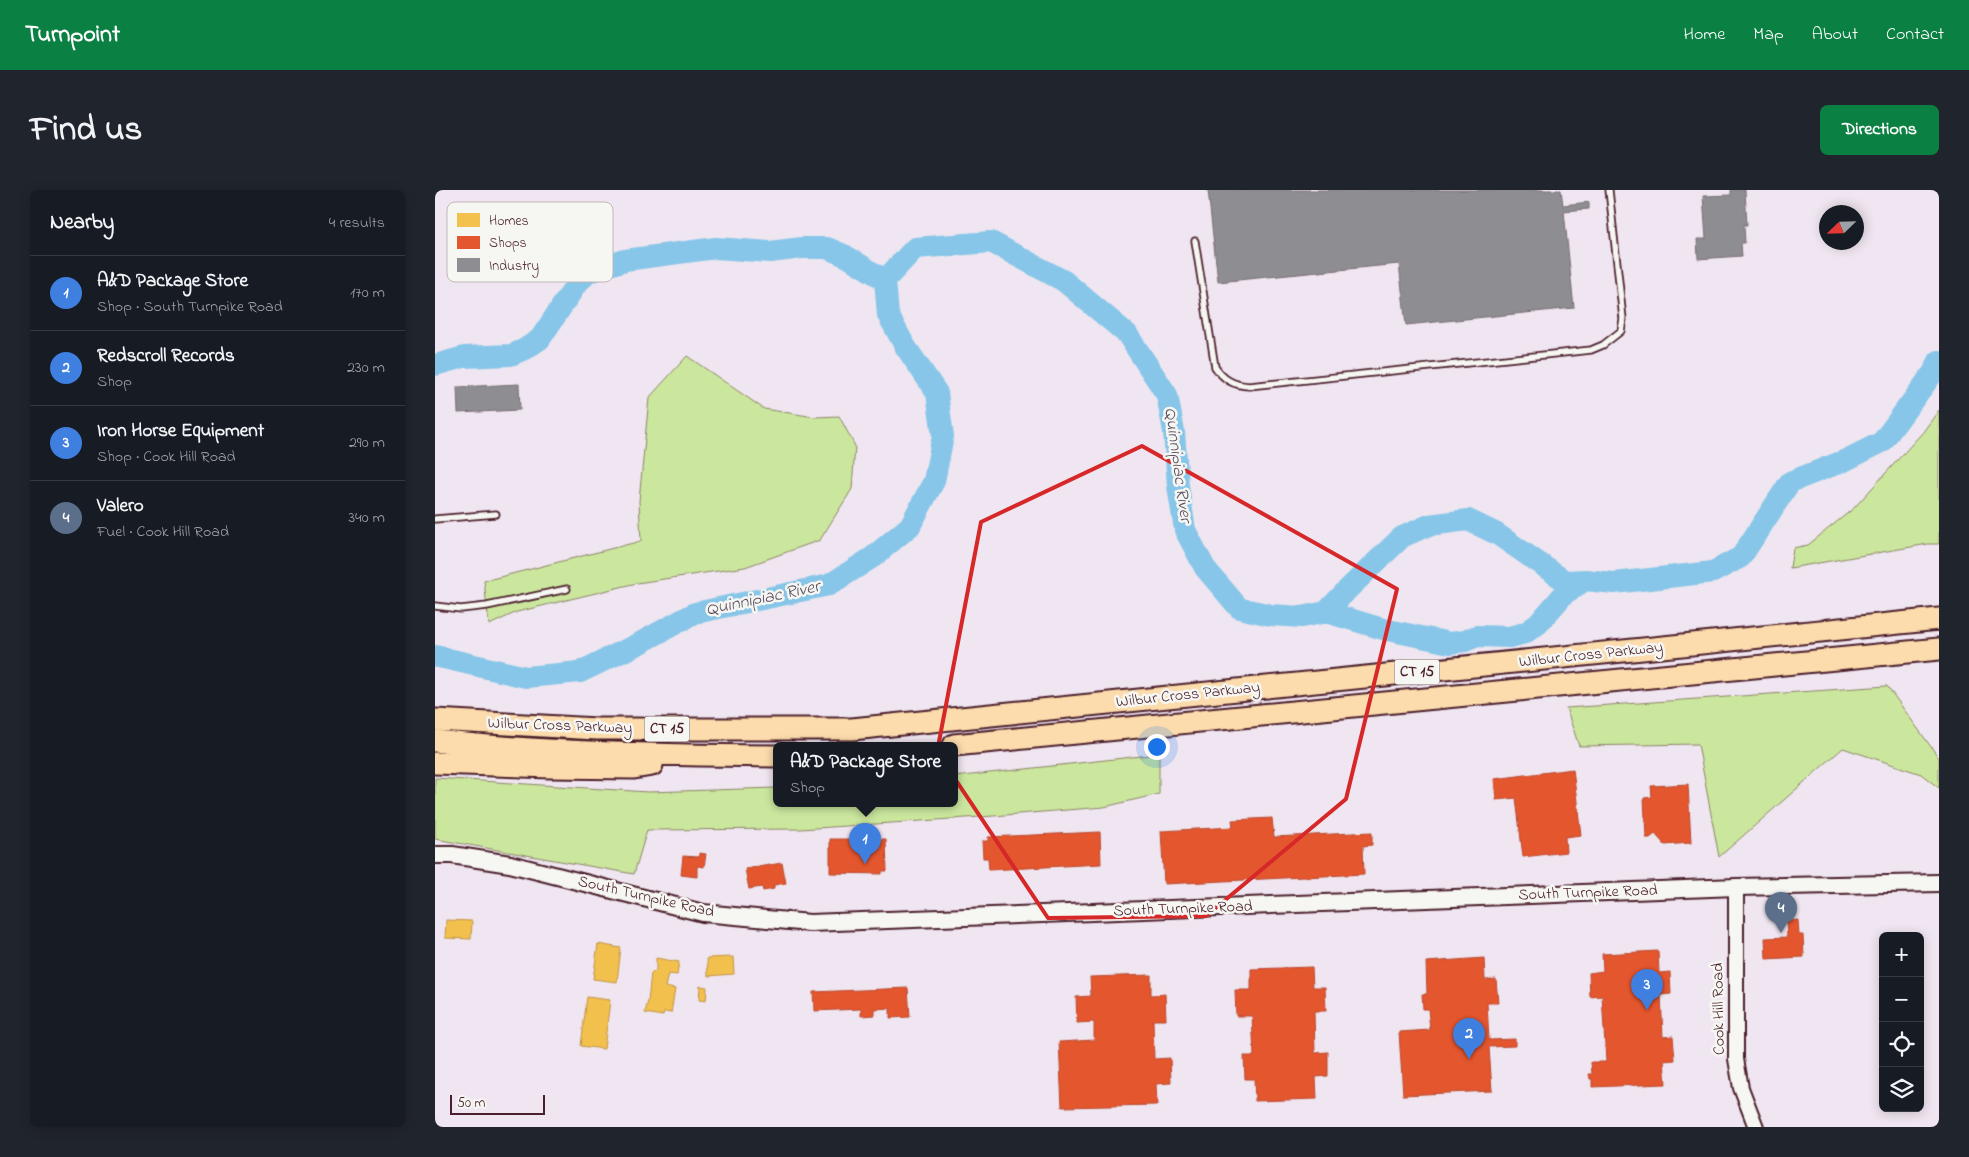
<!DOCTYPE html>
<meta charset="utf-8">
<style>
:root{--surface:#171b24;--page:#20242c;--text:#f1f3f6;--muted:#9ea1a6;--line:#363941;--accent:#0b8043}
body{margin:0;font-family:"Indie Flower",sans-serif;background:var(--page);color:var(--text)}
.controls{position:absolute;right:15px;bottom:15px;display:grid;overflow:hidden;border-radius:8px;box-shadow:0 2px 12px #0003}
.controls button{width:45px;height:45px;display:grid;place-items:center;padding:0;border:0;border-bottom:1px solid var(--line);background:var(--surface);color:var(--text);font:25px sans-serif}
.compass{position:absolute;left:1384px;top:15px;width:45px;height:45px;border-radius:50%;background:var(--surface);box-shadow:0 2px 12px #0003;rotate:247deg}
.scale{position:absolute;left:15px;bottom:12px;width:95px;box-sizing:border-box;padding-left:5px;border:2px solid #4a1f2b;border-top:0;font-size:14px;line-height:18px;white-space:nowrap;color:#4a1f2b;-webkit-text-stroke:4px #f6f6f2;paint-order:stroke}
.you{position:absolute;left:721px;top:556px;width:18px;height:18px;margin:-12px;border:4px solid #fff;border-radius:50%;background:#1a73e8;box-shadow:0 0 0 8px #1a73e833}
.badge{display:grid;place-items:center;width:32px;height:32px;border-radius:50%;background:var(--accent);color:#fff;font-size:16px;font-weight:700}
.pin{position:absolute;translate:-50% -41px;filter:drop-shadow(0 1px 2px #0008)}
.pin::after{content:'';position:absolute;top:26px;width:18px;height:15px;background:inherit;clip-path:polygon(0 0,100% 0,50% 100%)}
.popup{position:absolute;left:338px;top:552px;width:185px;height:65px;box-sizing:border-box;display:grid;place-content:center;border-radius:8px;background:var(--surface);filter:drop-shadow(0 1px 4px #0005);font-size:16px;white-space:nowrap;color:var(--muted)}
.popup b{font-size:19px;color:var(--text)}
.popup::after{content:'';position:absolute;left:50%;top:100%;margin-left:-10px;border:10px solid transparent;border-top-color:var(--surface)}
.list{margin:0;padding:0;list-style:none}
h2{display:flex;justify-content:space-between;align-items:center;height:65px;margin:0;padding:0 20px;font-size:21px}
h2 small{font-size:16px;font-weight:400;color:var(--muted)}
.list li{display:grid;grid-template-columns:32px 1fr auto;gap:15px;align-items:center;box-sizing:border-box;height:75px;padding:0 20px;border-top:1px solid var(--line)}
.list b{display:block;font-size:19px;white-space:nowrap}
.list p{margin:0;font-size:16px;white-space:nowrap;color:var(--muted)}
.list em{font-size:16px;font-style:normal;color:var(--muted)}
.icon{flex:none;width:28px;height:28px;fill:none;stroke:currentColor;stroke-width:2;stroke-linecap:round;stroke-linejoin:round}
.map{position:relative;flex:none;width:1504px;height:937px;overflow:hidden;border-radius:8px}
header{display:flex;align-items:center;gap:30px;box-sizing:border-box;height:70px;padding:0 25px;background:var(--accent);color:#fff}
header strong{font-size:24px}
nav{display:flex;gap:28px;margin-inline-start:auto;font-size:18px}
.intro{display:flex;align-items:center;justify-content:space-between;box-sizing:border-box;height:120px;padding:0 30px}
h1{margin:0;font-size:35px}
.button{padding:12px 22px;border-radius:8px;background:var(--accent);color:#fff;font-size:18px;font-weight:700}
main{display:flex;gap:30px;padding:0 30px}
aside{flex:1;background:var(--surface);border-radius:8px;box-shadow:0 2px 12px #0003}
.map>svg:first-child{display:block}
.green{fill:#cbe79e;stroke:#8a8364}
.homes{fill:#f2c14e;stroke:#c09044}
.shops{fill:#e4572e;stroke:#b6462d}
.industry{fill:#8d8d92;stroke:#796c73}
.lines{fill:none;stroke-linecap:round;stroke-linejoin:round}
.river{stroke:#87c6e8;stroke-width:22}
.service-casing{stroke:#4a1f2b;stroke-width:9}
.tertiary-casing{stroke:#4a1f2b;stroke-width:18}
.secondary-casing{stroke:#4a1f2b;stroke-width:20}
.motorway-casing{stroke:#4a1f2b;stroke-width:25}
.service{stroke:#f6f6f2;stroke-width:5.5}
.tertiary{stroke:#f6f6f2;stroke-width:14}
.secondary{stroke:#f6f6f2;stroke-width:16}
.motorway{stroke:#fcdcac;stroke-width:21}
.marked{fill:none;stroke:#d62828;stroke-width:4;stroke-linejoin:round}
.labels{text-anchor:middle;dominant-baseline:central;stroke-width:5;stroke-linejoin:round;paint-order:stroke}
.shield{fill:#f6f6f2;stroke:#7e6067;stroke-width:1}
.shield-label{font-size:15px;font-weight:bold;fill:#4a1f2b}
.street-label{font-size:16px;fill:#4a1f2b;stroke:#f6f6f2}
.water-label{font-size:18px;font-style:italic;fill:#5c5164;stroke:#f6f6f2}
.key{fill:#f6f6f2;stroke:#c2b6b6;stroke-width:1}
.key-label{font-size:14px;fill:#4a1f2b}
</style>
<header>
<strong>Turnpoint</strong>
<nav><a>Home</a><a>Map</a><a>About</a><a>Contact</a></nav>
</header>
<div class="intro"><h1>Find us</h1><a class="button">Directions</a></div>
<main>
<aside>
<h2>Nearby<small>4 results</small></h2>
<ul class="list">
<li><span class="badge" style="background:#3f7fe0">1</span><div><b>A&amp;D Package Store</b><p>Shop · South Turnpike Road</p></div><em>170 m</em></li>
<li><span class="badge" style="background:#3f7fe0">2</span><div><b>Redscroll Records</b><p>Shop</p></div><em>230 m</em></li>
<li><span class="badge" style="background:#3f7fe0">3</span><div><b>Iron Horse Equipment</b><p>Shop · Cook Hill Road</p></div><em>290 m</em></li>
<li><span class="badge" style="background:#5c6f8a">4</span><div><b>Valero</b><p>Fuel · Cook Hill Road</p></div><em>340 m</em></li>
</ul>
</aside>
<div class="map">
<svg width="1504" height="937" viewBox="0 0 1504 937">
<rect width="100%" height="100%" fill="#f0e6f1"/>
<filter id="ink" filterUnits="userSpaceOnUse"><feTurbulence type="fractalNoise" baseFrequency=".02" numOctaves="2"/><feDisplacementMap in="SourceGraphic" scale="10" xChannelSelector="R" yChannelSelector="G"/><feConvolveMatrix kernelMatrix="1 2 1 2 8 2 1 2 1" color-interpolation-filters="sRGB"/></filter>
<g filter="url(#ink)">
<path class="green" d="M252,166L329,219L380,227L404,226L420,256L417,299L385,350L310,377L202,393L82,422L54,435L49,391L206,351L204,311L214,208Z
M1504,220V354H1493L1355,378L1358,358L1373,355L1419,318L1488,242Z
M1452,496L1504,568V598L1486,584L1408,558L1284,667L1263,554L1144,556L1131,518Z
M724,564V604L669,617L546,627L366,639L212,640L199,684L0,649V588L213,602L341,598V613H519V587Z"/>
<path class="homes" d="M11,730L37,731L36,749L10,748Z
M163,754L186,758L182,792L158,789Z
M298,767L299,784L273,786L272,768Z
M221,768L244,772L242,785L233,784L230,797L240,799L236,823L229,822L228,826L210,823L213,811L216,783L221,781Z
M265,796L272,797L271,811L264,810Z
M152,807L175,810L169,859L146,856Z"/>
<path class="shops" d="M1138,579L1146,645L1130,647L1131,662L1088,667L1081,608L1061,610L1059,589Z
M1253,594L1256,653L1230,655L1220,644L1215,648H1211L1209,608L1217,607L1216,596Z
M837,628L839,647L937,642V655L928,656L929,684L729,694L726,641L798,637L797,630Z
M665,642L666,674L554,680L553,668H548L547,651H553V647Z
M395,649H451L452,681H447V684L395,683Z
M264,663L271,664L269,677L262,676V687L246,685L248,666L264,667Z
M347,673L351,693L339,695V699L328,701L327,697L314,699L310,679Z
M1363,730L1364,745H1368L1369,767L1331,769L1330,748L1352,747L1351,731Z
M1223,761L1224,783L1235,782L1236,804L1226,805L1228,847L1238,846L1240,870L1229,871L1231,894L1157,897V889H1155L1154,884H1157L1156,872H1171L1167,806L1155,807L1154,783L1168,781L1167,764Z
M1049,768L1050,790L1061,789L1063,813H1052L1054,850L1080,849V856L1054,857L1057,901L968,905L964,842L995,840L993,819H988L987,804H992L991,772Z
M877,777L878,797H890L891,821H879L880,863L893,862V886L881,887L882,909L820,911L819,889H810L809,866H819L817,826H801L800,800H816V779Z
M716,785V805L730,804L731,830H718L719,869L735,868L736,893L721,894L722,915L627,917L624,852L659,850V832L642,833L641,807L656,806L655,787Z
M473,798L475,827L455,828V818L439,819V825L426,826V819L379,821L378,802Z"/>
<path class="industry" d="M773,0H1126L1128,15L1154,12V19L1129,21L1139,118L971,135L964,74L783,92Z
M1296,0H1310L1312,35H1309L1310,53H1306L1307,66L1263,69L1262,49H1271L1268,6L1296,5Z
M84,194L85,220L23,223L22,197Z"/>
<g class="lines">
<path class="river" d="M0,175L29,167L76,165L90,159L105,149L143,92L154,82L190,70L281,58L335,62L367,58H392L411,66L450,90
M891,422L948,439L1015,453L1030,451L1042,446L1074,447L1090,443L1103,434L1129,404L1150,390
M0,466L91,487L145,482L203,454L260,423L394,395L438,367L475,336L499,291L508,246L502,203L470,156L453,125L450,90L480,58L556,52L629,91L692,144L732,205L739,242L743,296L750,340L770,378L804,418L836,425L867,427L891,422L911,401L967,347L994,335L1033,330L1062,344L1130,391L1150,390L1179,393L1278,382L1306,367L1355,292L1411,270L1447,252L1498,183L1504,171"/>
<g class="service-casing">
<path id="service" d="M760,51L780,177C789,190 798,195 814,196L1156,160L1168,155L1186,141L1188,129L1174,0
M0,329L61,324
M0,416L26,419L52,416L132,399"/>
</g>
<g class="tertiary-casing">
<path id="tertiary" d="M1301,697V869L1306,898L1321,937"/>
</g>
<g class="secondary-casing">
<path id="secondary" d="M0,665H17L75,674L268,723L375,733L1301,697L1504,693"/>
</g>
<g class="motorway-casing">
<path id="motorway" d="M0,530L162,539H417L1504,429
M0,551C113,563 227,565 341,566
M519,555L1504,459
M0,573L115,577L199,578L217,575"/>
</g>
<use href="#service" class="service"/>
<use href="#tertiary" class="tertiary"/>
<use href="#secondary" class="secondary"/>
<use href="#motorway" class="motorway"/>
</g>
</g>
<path class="marked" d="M707,256L962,399L911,609L771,726L613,728L502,562L546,332Z"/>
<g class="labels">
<g class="shield">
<rect x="959.5" y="469.5" width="45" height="25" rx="4"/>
<rect x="209.5" y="526.5" width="45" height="25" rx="4"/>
</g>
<g class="shield-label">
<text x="982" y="482">CT 15</text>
<text x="232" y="539">CT 15</text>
</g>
<g class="street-label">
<text transform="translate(1156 465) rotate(-6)">Wilbur Cross Parkway</text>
<text transform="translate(753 505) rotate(-6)">Wilbur Cross Parkway</text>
<text transform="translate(125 536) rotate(2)">Wilbur Cross Parkway</text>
<text transform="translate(1153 703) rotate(-2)">South Turnpike Road</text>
<text transform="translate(211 707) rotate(13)">South Turnpike Road</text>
<text transform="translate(748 719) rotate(-2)">South Turnpike Road</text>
<text transform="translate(1284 819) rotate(-91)">Cook Hill Road</text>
</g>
<g class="water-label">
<text transform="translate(742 275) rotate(82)">Quinnipiac River</text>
<text transform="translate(328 409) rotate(-12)">Quinnipiac River</text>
</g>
</g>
<rect x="12" y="12" width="166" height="80" rx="8" class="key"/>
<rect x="22" y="23" width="23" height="14" fill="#f2c14e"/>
<rect x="22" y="46" width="23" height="13" fill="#e4572e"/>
<rect x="22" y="68" width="23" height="14" fill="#8d8d92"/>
<g class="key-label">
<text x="54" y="35">Homes</text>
<text x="54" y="57">Shops</text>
<text x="54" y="80">Industry</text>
</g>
</svg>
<div class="controls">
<button>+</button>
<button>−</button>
<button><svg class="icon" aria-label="locate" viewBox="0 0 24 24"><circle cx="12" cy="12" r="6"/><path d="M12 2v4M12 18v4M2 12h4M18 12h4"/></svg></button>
<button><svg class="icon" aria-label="layers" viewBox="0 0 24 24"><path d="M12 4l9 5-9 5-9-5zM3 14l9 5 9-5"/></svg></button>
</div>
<svg class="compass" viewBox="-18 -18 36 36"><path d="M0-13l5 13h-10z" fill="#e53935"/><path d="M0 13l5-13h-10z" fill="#9ea1a6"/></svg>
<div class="scale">50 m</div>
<div class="you"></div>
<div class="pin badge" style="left:430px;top:674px;background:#3f7fe0">1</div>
<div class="popup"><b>A&amp;D Package Store</b>Shop</div>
<div class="pin badge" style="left:1034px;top:869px;background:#3f7fe0">2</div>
<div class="pin badge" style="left:1212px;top:820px;background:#3f7fe0">3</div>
<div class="pin badge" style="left:1346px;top:743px;background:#5c6f8a">4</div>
</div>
</main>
